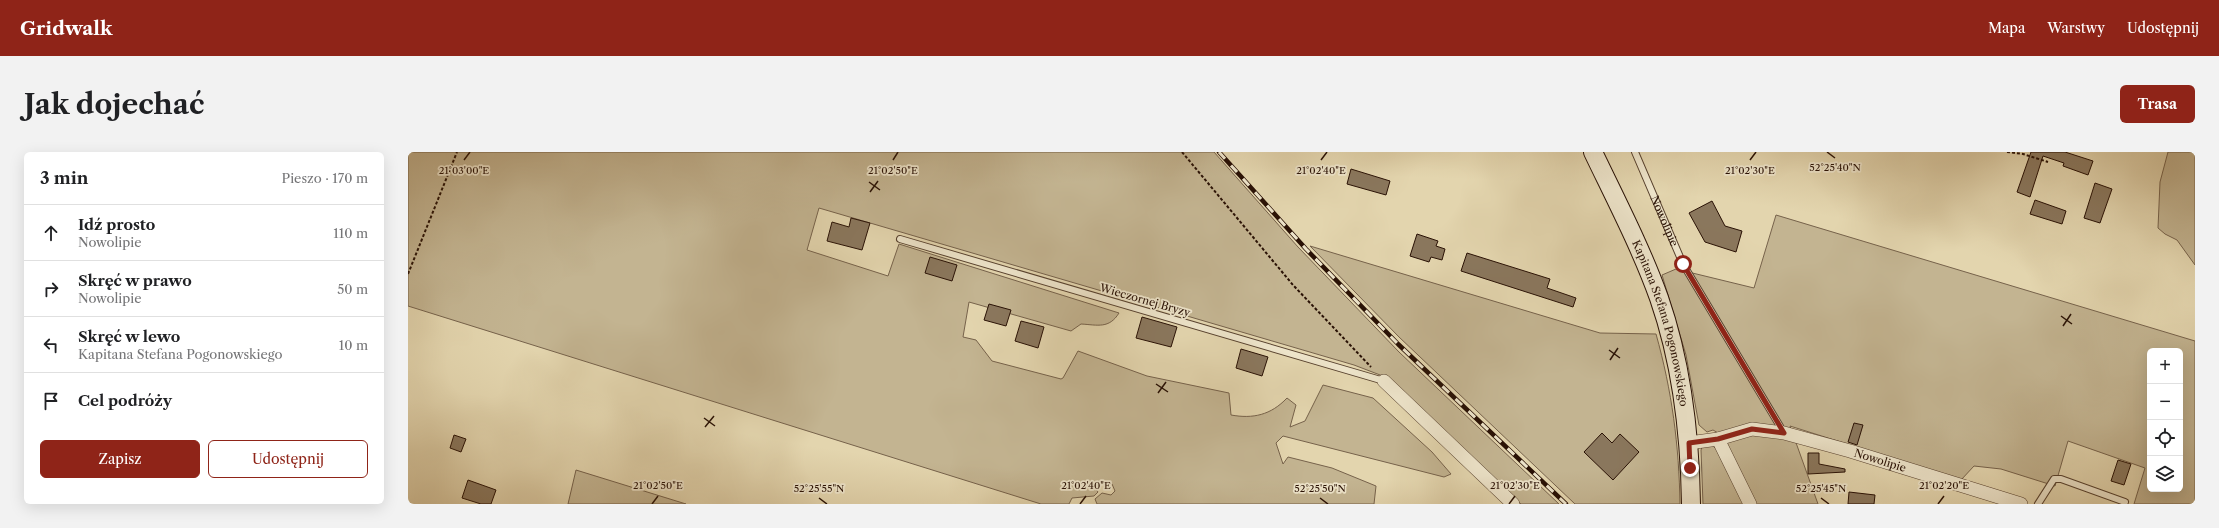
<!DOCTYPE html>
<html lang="pl">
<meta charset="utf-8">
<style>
:root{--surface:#fff;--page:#f2f2f2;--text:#202124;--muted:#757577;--line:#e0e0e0;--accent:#8f2418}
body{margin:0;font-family:"Libre Caslon Text",serif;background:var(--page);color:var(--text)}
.controls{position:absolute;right:12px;bottom:12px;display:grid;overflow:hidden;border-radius:6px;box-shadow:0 4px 16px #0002}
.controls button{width:36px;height:36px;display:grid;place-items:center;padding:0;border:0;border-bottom:1px solid var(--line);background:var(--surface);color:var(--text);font:20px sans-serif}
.stop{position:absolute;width:12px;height:12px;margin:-9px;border:3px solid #8f2418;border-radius:50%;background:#fff}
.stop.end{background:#8f2418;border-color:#fff;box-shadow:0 1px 4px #0008}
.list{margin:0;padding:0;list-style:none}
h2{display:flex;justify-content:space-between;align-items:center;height:52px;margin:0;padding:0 16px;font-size:17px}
h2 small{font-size:13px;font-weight:400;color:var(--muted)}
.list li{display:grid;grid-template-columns:26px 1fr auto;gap:12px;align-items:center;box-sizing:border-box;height:56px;padding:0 16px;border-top:1px solid var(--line)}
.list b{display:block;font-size:15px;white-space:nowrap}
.list p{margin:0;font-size:13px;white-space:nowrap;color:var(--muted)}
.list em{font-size:13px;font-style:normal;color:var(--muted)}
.actions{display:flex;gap:8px;padding:12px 16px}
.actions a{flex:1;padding:9px 0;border:1px solid var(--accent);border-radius:6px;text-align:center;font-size:14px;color:var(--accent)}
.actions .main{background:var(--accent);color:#fff}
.icon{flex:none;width:22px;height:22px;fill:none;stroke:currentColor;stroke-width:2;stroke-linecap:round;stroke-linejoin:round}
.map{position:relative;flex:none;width:1787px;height:352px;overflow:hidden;border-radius:6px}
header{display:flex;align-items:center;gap:24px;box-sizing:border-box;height:56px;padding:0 20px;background:var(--accent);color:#fff}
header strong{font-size:19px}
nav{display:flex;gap:22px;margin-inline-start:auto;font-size:14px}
.intro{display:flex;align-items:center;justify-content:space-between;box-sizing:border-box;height:96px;padding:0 24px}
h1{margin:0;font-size:28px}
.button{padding:10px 18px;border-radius:6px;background:var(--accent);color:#fff;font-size:14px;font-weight:700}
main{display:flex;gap:24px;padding:0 24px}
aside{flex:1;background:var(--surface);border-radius:6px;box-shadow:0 4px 16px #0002}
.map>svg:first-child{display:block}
.green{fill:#c3b491;stroke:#76624b;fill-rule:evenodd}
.building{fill:#8a775d;stroke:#291105}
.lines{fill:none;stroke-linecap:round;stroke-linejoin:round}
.lane-casing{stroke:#58422f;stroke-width:8}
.street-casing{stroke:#58422f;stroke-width:14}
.secondary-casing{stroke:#291105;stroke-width:20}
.path{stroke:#291105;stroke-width:2;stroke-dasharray:3 2;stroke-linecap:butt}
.lane{stroke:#ede4ca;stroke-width:6}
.street{stroke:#ede4ca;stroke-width:13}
.secondary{stroke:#ede4ca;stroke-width:18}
.rail-casing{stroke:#291105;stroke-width:4.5}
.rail{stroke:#ede4ca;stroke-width:3;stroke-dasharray:9;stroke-linecap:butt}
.route{stroke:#8f2418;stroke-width:5}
.ticks{fill:none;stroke:#291105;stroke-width:1.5}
.labels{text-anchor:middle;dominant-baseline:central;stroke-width:3.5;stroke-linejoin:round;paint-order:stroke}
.street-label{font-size:11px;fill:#291105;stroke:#ede4ca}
.ticks-label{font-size:10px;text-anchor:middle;fill:#291105;stroke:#ede4ca;stroke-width:3.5;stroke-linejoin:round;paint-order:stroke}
</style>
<header>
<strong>Gridwalk</strong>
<nav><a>Mapa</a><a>Warstwy</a><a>Udostępnij</a></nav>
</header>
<div class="intro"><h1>Jak dojechać</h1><a class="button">Trasa</a></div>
<main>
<aside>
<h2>3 min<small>Pieszo · 170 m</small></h2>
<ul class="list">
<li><svg class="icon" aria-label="ahead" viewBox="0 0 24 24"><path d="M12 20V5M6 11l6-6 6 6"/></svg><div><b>Idź prosto</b><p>Nowolipie</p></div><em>110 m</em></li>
<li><svg class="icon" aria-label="right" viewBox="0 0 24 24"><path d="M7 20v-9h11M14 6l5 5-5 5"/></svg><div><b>Skręć w prawo</b><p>Nowolipie</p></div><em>50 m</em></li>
<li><svg class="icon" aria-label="left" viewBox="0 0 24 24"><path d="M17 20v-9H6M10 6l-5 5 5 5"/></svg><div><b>Skręć w lewo</b><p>Kapitana Stefana Pogonowskiego</p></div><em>10 m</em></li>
<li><svg class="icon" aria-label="arrive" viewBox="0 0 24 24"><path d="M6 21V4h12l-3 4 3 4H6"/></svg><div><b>Cel podróży</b></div></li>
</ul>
<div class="actions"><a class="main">Zapisz</a><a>Udostępnij</a></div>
</aside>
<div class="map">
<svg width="1787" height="352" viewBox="0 0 1787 352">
<rect width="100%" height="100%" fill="#e3d5ae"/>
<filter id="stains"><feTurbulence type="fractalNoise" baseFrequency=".005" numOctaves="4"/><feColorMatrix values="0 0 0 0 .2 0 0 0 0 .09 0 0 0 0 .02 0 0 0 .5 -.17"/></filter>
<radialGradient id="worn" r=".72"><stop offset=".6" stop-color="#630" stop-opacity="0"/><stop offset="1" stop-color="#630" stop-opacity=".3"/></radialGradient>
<path class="green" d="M0,0H806L890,95L991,200L1151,352H1113L980,226L946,213L411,56L399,98L480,124L491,92L711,161C701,177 690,173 673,172L663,179L561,150L555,185L568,188L584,209L653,227L655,226L670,199L739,224L821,241L823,263C845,267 863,263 879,246L888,253L882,275L897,269L915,233L965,246L1024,300L1043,322L1036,325L875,284L868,291L875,312L880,305L924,316L968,334L966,352H689L687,347L694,341L703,343L707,339L704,332L691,331L687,336L690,340L686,344L664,346L661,352H633L0,154Z
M1760,0H1787V113L1769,88L1757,82L1750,76L1752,30Z
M1368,63L1787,189V352H1726L1737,316L1660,289L1647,334L1593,317L1566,314L1553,328L1382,274L1410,352H1295L1293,298L1294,295L1305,294L1308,297L1312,282L1305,278L1299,280L1291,273L1278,203L1254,123L1268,117L1346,136ZM1742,199H1772V337H1742Z
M902,94L1192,181L1248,182C1264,239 1271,293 1272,352H1167L991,185Z
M168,318L278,352H160Z"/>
<path class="building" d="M1623,0H1657L1685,9L1680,23L1655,14L1656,11L1635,4L1622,45L1609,40Z
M943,17L982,29L978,43L939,32Z
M1687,31L1704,37L1692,71L1676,66Z
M1627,48L1658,59L1654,72L1622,62Z
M1304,49L1317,74L1334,79L1328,100L1297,90L1281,61Z
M443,66L462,71L454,98L419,89L424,70L441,75Z
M1009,82L1030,89L1028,94L1037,97L1034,108L1023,105L1021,110L1002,104Z
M1059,101L1142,127L1139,136L1168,146L1165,155L1053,119Z
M522,105L549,113L544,129L517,121Z
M581,152L603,158L598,174L576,168Z
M734,165L769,175L763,195L728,186Z
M613,169L636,175L630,196L607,189Z
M833,197L860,205L854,224L828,216Z
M1446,271L1455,273L1449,293L1440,290Z
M1194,281L1204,291L1212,282L1231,300L1205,328L1176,300Z
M46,283L58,287L53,300L42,296Z
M1400,301H1411V312L1437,317V320L1400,322Z
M1710,308L1723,312L1716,333L1703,329Z
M60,328L88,338L83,352H73L54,346Z
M1441,340L1467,343L1466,352H1440Z"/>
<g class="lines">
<g class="lane-casing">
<g id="lane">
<path id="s1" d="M1227,0L1275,112L1376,281"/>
<path d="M492,87L976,229"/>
<path d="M1630,352L1646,327H1653L1717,350"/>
</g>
</g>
<g class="street-casing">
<g id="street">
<path d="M976,229L1105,352"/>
<path d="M1310,287L1342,352"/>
<path id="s2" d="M1281,291L1310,287L1344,277L1376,281L1442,299L1613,352"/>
</g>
</g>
<g class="secondary-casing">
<g id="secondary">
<path id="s3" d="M1185,0C1208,48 1233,96 1251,146C1274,212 1282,283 1283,352"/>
</g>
</g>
<path class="path" d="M774,0L885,133L963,215
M1599,0L1615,2L1640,10
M0,122L49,0"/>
<use href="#lane" class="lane"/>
<use href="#street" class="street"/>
<use href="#secondary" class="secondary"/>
<g class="rail-casing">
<path id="rail" d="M811,0L898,97L990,192L1158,352"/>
</g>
<use href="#rail" class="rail"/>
</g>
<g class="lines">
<path class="route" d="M1275,112L1376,281L1344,277L1310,287L1281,291L1282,316"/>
</g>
<path class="ticks" d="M1419,0L1427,6M56,8L62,0M485,8L490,0M913,8L919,0M1342,8L1348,0M461,30L472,38M462,40L470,29M1653,164L1664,172M1655,174L1663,162M1201,198L1212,206M1202,208L1210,196M748,232L760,240M750,241L758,230M296,266L307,274M297,275L306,264M411,346L419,352M912,346L920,352M1413,346L1421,352M244,352L250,344M672,352L678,344M1101,352L1107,344M1530,352L1536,344"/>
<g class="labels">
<g class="street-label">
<text stroke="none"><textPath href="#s1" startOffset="75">Nowolipie</textPath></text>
<text transform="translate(737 148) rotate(16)">Wieczornej Bryzy</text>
<text stroke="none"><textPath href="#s3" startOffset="185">Kapitana Stefana Pogonowskiego</textPath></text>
<text stroke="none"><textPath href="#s2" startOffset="197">Nowolipie</textPath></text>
</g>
</g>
<g class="ticks-label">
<text x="1427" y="19">52°25'40"N</text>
<text x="56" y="22">21°03'00"E</text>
<text x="485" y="22">21°02'50"E</text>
<text x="913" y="22">21°02'40"E</text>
<text x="1342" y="22">21°02'30"E</text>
<text x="250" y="337">21°02'50"E</text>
<text x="678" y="337">21°02'40"E</text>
<text x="1107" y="337">21°02'30"E</text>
<text x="1536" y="337">21°02'20"E</text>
<text x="411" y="340">52°25'55"N</text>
<text x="912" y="340">52°25'50"N</text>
<text x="1413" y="340">52°25'45"N</text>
</g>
<rect width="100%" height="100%" filter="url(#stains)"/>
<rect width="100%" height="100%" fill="url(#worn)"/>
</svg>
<div class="controls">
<button>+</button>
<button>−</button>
<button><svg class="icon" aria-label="locate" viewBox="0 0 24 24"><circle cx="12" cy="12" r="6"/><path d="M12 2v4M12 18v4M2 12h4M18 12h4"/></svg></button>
<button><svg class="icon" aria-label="layers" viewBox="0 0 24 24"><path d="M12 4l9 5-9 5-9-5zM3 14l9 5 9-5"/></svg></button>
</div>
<div class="stop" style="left:1275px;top:112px"></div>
<div class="stop end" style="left:1282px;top:316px"></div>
</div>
</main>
